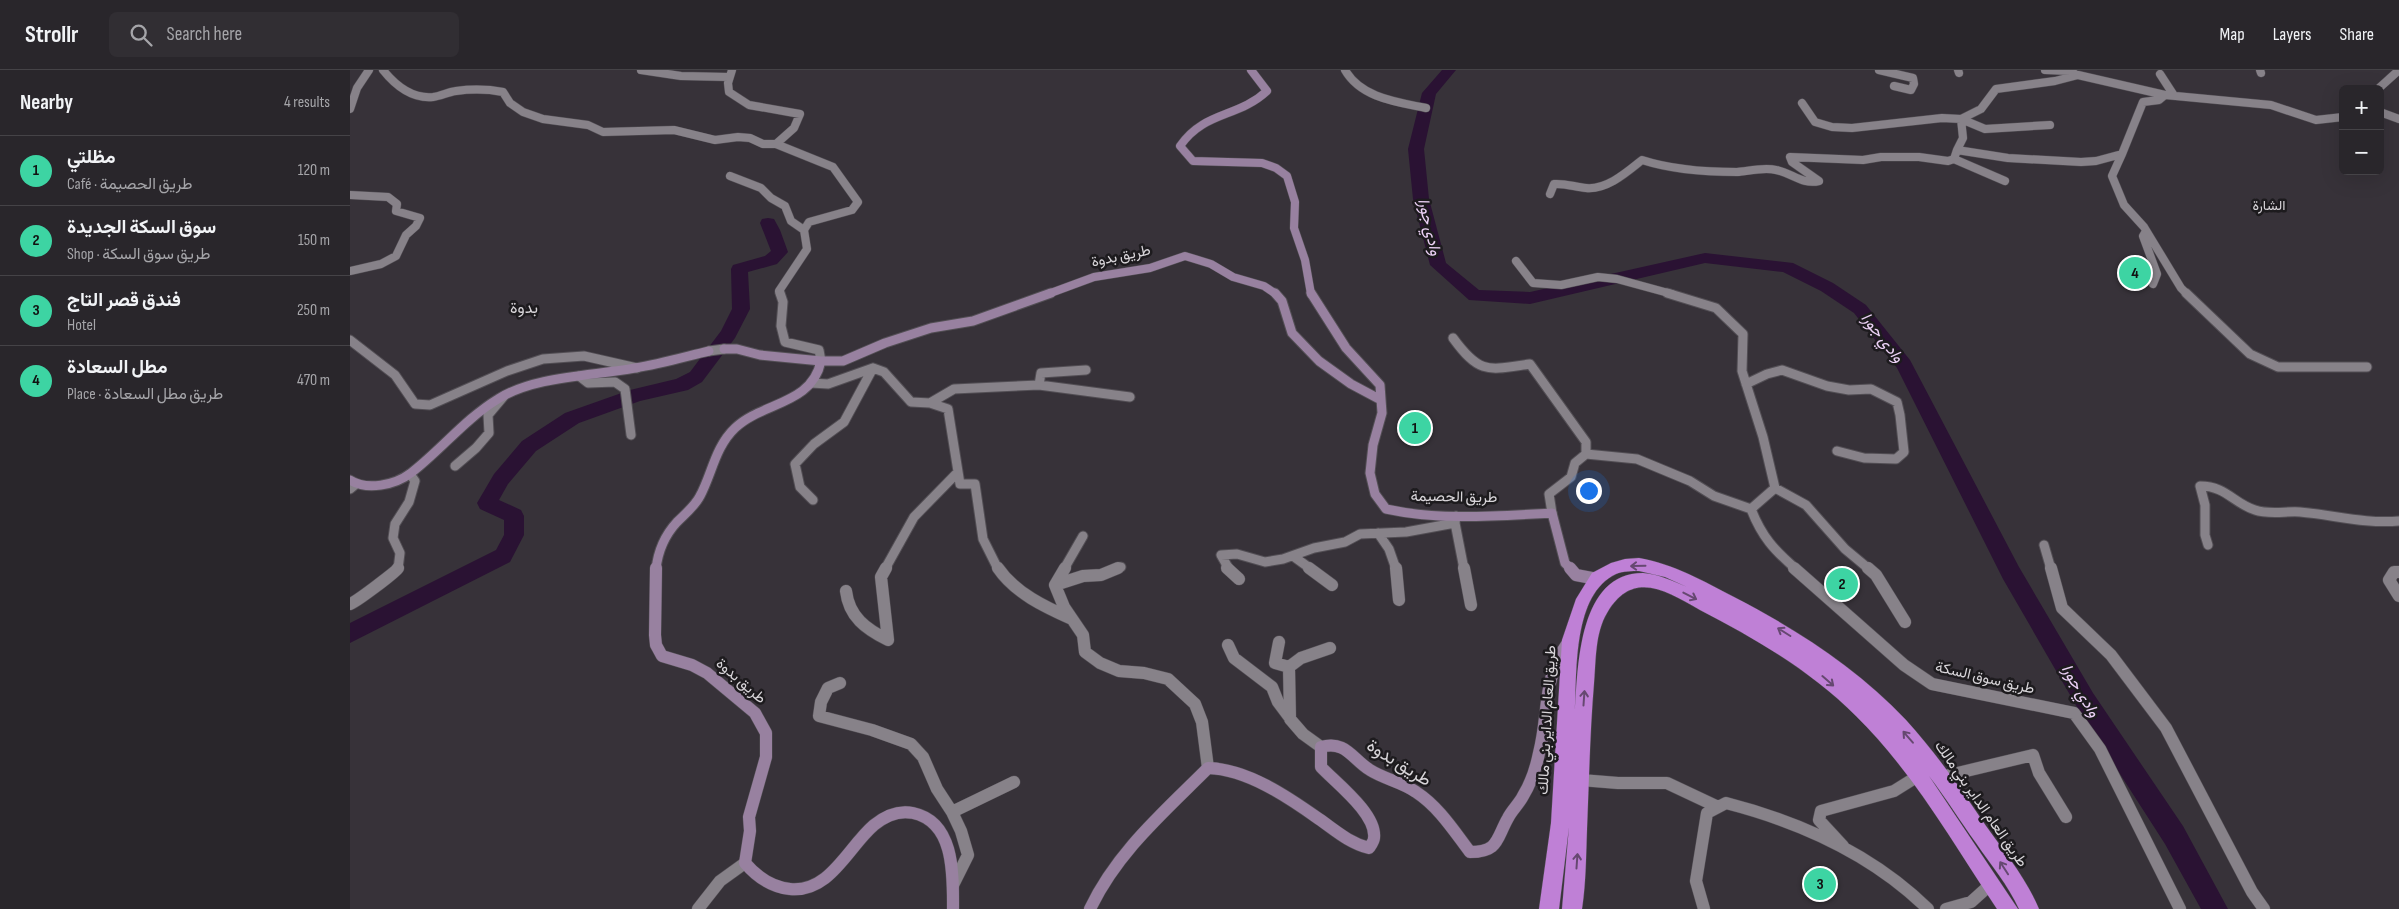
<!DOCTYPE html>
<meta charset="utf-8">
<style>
:root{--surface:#29262b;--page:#312e33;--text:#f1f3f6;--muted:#a5a5a9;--line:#454347;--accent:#3dd4a3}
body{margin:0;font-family:"Sofia Sans Condensed",Vazirmatn,sans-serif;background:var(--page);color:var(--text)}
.controls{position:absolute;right:15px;top:15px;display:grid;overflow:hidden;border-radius:8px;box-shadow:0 5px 20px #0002}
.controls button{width:45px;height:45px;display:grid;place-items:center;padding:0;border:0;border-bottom:1px solid var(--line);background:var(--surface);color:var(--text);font:25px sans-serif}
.you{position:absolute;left:1238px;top:420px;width:18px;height:18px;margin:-12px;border:4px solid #fff;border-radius:50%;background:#1a73e8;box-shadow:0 0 0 8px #1a73e833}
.badge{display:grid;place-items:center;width:32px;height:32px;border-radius:50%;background:var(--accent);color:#111;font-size:16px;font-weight:700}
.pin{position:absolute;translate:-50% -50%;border:2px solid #fff;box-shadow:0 1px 5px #0006}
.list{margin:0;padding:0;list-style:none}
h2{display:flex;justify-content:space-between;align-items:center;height:65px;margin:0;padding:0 20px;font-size:21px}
h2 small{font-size:16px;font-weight:400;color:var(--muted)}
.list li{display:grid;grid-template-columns:32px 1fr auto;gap:15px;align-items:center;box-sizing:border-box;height:70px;padding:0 20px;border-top:1px solid var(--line)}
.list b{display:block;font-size:19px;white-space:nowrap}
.list p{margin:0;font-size:16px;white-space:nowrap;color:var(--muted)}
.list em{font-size:16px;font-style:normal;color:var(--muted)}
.icon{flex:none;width:28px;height:28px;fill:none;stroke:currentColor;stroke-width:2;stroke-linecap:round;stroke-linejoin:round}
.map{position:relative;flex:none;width:2049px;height:839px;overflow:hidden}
header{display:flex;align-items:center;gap:30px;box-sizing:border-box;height:70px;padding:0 25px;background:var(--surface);border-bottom:1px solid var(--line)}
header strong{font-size:24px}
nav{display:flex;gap:28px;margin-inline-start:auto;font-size:18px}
.search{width:350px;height:45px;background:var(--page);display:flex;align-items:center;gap:12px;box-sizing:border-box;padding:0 18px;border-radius:8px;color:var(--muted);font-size:19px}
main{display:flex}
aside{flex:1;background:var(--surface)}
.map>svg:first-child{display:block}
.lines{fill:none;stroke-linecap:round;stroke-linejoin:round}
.river{fill:#2a1233;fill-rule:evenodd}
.street-far2-casing{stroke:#524e54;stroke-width:9}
.street-far1-casing{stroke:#524e54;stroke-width:11}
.street-casing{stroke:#524e54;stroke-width:13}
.secondary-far2-casing{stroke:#524e54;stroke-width:9}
.secondary-far1-casing{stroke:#524e54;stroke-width:11}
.secondary-casing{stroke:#524e54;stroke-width:13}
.highway-casing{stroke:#524e54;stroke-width:1}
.street-far2{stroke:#878289;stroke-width:8}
.street-far1{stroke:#878289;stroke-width:9}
.street{stroke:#878289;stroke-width:12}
.secondary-far2{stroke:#9881a0;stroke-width:8}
.secondary-far1{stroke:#9881a0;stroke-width:9}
.secondary{stroke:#9881a0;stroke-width:12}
.highway{fill:#bf80d6;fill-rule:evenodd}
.wall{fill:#9a80a3}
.building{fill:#b395be;stroke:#7d6885}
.oneway{stroke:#664871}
.labels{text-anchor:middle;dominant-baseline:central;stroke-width:5;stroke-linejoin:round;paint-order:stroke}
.far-neighbourhood-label{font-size:14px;fill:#d8d5d9;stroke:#1d1b1e}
.street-label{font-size:15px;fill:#d8d5d9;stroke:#1d1b1e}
.water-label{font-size:16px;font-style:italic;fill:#edd2f7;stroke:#1d1b1e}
.neighbourhood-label{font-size:16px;fill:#d8d5d9;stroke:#1d1b1e}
.near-street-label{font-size:18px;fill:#d8d5d9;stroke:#1d1b1e}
</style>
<header>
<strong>Strollr</strong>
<div class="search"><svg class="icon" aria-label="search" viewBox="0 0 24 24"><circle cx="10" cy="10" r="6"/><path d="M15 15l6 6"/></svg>Search here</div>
<nav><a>Map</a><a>Layers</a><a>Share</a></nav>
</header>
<main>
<aside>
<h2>Nearby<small>4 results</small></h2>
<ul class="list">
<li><span class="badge">1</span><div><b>مظلتي</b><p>Café · طريق الحصيمة</p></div><em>120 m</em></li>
<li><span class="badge">2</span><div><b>سوق السكة الجديدة</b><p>Shop · طريق سوق السكة</p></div><em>150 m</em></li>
<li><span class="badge">3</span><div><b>فندق قصر التاج</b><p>Hotel</p></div><em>250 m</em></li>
<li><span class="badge">4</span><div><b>مطل السعادة</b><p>Place · طريق مطل السعادة</p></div><em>470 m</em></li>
</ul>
</aside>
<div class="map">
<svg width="2049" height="839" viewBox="0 0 2049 839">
<rect width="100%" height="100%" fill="#373239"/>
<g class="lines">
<path class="river" d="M1092,0H1106L1086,24L1074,79L1079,129L1096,193L1129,220L1180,222L1355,183L1443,193L1483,213L1516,235L1560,290L1669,497L1743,623L1833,756L1878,839H1851L1815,774L1727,637L1653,509L1547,298L1504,243L1471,221L1433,202L1355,193L1180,234L1119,230L1080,195L1063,129L1058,79L1072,23Z
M418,148L424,149L430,160L438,182L427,194L398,202L400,239L385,268L352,312L338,320L290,331L229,353L186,381L158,414L149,430L171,440L174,446V465L160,492L0,573V553L146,480L154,465V450L130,439L127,433L144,404L172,371L215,343L280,320L326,309L340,302L371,261L382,239L381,199L383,195L415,186L421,181L410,153L412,149Z"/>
<g class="street-far2-casing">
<path id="street-far2" d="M33,0C45,15 62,29 83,27C91,26 98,22 106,21C121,19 137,19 153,22L160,33L173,42L193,49L238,55L253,62L324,60L365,70L388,67L400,68L413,74H426L483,97L508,132L502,140L459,152L454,160L457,179L429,221L430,224
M291,0L331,6L379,7
M382,0L378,13L379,22L399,35L450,44L444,58L426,74
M995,0C1011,28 1047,32 1076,38
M1529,0L1563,8L1564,14L1561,20L1544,16
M1608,0L1609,3
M1695,0L1720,1L1725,4
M1910,0L1911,3
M1810,4L1823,24
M1728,5L1815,25L1809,30L1793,32L1772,84L1746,91L1731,92L1658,88L1607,80L1613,68L1611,49L1631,39L1646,19L1705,11Z
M2028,19L2049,0
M1815,25L1921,35L1966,50L1993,47
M1452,33L1465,52L1482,57L1502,58L1592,48L1611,49L1635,59L1700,55
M0,39L7,18L19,0
M2030,42L2049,49
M1772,84L1762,106L1774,135L1794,157L1831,218L1837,224
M1604,89L1655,111
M380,106L411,118L421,128L435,136L441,151L454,160
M1200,124L1204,114C1215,113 1225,117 1236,118C1257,120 1277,102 1292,90C1323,100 1355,102 1387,102C1399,101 1414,97 1426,100C1442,103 1452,115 1469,111L1442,92L1440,87L1513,90L1531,87H1569L1598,91L1604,89L1607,80
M0,125L38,127L47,134L46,141L70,148L66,156L56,165L46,186L31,194L0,201
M1796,161L1793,166L1807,204L1803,214
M1166,191L1183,213L1211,215L1248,207L1267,209L1322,224"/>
</g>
<g class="street-far1-casing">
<path id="street-far1" d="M430,223L433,232L431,256L435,272L469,280L471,291
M1317,223L1366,238L1393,264L1392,301L1413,367L1425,418L1401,439
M1836,223L1900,284L1928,297H2017
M1103,268C1130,305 1138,300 1180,294L1236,372V384
M0,270L45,305L65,334L80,335L157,301L193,289L234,286L287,298
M359,281L374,279
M229,306L238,313L265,312L275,319L281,365
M461,313L478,314L523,298L534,302L561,332L580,333L598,339L610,414H625L633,469L648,499
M1396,314L1417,304L1432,300L1477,316L1499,320L1521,319L1547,332L1550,345L1554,382L1546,389L1514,388L1487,381
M689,315L691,303L736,300
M580,333L604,319L689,315L780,327
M105,396L126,378L139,363L138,345L154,326
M1425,418L1456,435L1495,479L1519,499
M0,419L6,414
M463,430L450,417L445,394L464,374L494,352L523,298
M1401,439C1412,467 1424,480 1446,499
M1202,443L1199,424L1221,407L1225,393L1236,384L1287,389L1340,411L1364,426L1401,439
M1105,453L1114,499
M1028,463L1039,479L1046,499
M1694,475L1701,499
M1858,475L1855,465V435L1850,416C1876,416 1883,433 1905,440C1919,445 1935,441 1950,442C1984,445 2015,454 2049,451
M943,486L961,499
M48,499L50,483L43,468L45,454L59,432L65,411L60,404
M535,499L564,447L607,403
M714,499L733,466
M765,499L771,497
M879,499L871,485L887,484L915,492L933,489L964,478L995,472L1010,464L1056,462L1105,453L1106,446"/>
</g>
<g class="street-casing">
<path id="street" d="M648,498C665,523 695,537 722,549
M715,498L705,515L714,537L733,565L735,582L750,593L769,601L794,603L818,609L845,634L852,652L858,698
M877,498L889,509
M959,498L982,515
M1046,498L1049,530
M1114,498L1121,535
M1444,498L1554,595L1582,614L1724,643L1750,679L1830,839
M1518,498L1526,505L1555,552
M1701,498L1712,538L1761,585L1816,658L1902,822L1914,839
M2049,502H2044L2039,510L2049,526
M705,515L733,506L751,505L768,498
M496,521C499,547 516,559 538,570L531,507L536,498
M0,534C6,532 46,502 48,498
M929,572L925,593L939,597
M878,575L884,588L922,617L928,632L940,648
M490,613L478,618L471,632L469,646L522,660L561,674L573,687L587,719L602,742
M971,677L953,664L940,649L939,597L951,588L980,578
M1591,707L1683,685L1689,703L1716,747
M1231,710L1268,713H1317L1368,737
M1493,776L1469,750L1471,741L1544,721L1568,706
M603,815L618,785L611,761L602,742L664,712
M348,839L370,811L395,793
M1354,839L1346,811L1357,743L1376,733C1450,752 1523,785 1578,839
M1596,839L1621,832L1641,814"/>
</g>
<g class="secondary-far2-casing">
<path id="secondary-far2" d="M901,0L917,21C888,48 854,41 830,76L843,91L912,93L926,98L937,106L945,132L944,158L955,190L961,224
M698,224L744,207L800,198L835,186L861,194L883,207L914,216L926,224"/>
</g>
<g class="secondary-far1-casing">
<path id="secondary-far1" d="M925,223L932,231L942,263L969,291L1001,314L1031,330
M961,223L996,278L1030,315L1032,343L1023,375L1020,403L1025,424L1036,439C1091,451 1146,446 1202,443L1215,493L1221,499
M471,291H493L535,273L581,258L623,251L701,223
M0,410C17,421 45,415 61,403C91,380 115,349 148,329C184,306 242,306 285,298C310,294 334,287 359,281
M306,499C308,481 315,465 327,452C335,444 345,436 350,426C362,404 365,377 385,358C412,332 462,335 471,291L410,285L387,279H374"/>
</g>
<g class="secondary-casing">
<path id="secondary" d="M306,498L305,565L306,575L312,586L342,595L357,603L405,643L416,663V687L399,747L400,761L395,793C407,807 421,817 440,819C480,823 498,777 524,755C535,746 549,740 563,743C605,752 603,805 603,839
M1220,498L1226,505L1247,509
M740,839C767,782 814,742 858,698C897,699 938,727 969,749C985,760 999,773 1019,778C1021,775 1024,771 1024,768C1027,744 986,713 971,697V677C996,670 1002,689 1020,700C1034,709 1052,712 1066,722C1089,737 1104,761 1120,782C1149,782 1146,769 1158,748C1162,740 1169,734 1173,726C1181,713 1186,698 1189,683C1200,640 1191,611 1219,571"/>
</g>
<g class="highway-casing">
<path id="highway" d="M1289,488C1324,494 1353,511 1384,527C1446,559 1507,598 1556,650C1586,683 1611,719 1636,756C1655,783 1676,808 1689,839H1669C1658,815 1641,795 1626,773C1610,751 1596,728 1579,706L1668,839H1647C1603,773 1563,702 1506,646C1461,601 1406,569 1350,540C1316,521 1283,499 1257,543C1245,563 1246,590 1244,613C1240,661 1239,710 1237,759C1236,786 1236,813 1232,839H1212L1219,757L1209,839H1189L1201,753L1212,570L1226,529L1242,503L1261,493L1275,489ZM1289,501L1315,507L1337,517C1323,511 1308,504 1293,503C1229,503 1228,595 1225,640C1227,600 1223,524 1266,504C1273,501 1282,501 1289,501Z"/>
</g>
<use href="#street-far2" class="street-far2"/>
<use href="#street-far1" class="street-far1"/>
<use href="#street" class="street"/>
<use href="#secondary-far2" class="secondary-far2"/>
<use href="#secondary-far1" class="secondary-far1"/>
<use href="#secondary" class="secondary"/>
<use href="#highway" class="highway"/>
</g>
<path class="wall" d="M1782,192L1796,203L1792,208L1781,207L1778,198Z"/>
<path class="building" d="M1782,192L1793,194L1796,203L1785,201Z"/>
<defs><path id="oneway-shaft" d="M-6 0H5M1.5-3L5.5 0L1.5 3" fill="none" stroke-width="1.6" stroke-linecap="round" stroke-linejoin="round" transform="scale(1.25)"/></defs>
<g class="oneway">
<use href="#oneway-shaft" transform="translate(1288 496) rotate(179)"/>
<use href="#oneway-shaft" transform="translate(1340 526) rotate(27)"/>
<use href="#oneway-shaft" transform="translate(1434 562) rotate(-148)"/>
<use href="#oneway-shaft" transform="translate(1478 611) rotate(41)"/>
<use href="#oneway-shaft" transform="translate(1234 628) rotate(-86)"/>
<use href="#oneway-shaft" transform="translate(1558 667) rotate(-131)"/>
<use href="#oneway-shaft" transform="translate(1227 791) rotate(-86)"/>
<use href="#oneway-shaft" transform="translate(1654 798) rotate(-123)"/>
</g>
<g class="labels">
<g class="far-neighbourhood-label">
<text x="1919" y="135">الشارة</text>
</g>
<g class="street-label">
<text transform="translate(771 186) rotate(-12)">طريق بدوة</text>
<text transform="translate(1104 427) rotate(1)">طريق الحصيمة</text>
<text transform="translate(1635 608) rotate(13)">طريق سوق السكة</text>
<text transform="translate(391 611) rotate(41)">طريق بدوة</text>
<text transform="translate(1197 650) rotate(-87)">طريق العام الداير بني مالك</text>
<text transform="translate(1631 734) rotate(55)">طريق العام الداير بني مالك</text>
</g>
<g class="water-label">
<text transform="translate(1079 157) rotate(77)">وادي جورا</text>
<text transform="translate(1532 268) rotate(52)">وادي جورا</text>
<text transform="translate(1730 621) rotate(59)">وادي جورا</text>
</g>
<g class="neighbourhood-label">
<text x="174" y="238">بدوة</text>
</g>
<g class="near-street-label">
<text transform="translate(1049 693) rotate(32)">طريق بدوة</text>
</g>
</g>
</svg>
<div class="controls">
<button>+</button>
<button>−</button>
</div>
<div class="you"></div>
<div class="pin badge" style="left:1065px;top:358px">1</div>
<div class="pin badge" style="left:1492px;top:514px">2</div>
<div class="pin badge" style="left:1470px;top:814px">3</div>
<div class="pin badge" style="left:1785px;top:203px">4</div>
</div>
</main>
